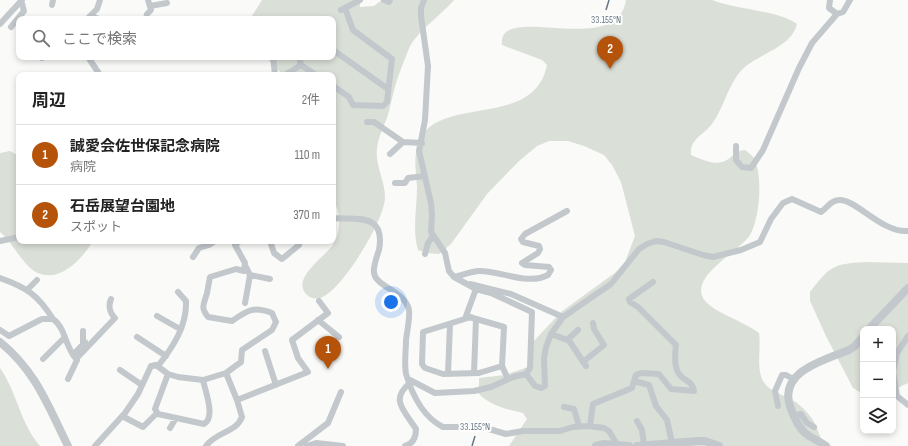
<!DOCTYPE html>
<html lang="ja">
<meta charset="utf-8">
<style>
:root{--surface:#fff;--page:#f2f2f2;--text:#222;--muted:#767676;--line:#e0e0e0;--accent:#b45309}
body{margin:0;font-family:"Sofia Sans Condensed","Noto Sans JP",sans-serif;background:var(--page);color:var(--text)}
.controls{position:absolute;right:12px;bottom:12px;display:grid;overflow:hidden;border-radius:8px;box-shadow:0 2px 6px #0003}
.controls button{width:36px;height:36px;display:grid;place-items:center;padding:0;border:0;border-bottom:1px solid var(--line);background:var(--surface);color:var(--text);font:20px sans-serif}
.you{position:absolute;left:391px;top:302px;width:14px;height:14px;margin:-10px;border:3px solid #fff;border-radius:50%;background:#1a73e8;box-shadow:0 0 0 6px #1a73e833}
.badge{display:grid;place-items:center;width:26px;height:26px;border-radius:50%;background:var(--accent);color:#fff;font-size:13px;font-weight:700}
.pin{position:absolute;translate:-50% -33px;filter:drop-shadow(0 1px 2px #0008)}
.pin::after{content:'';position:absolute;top:21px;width:14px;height:12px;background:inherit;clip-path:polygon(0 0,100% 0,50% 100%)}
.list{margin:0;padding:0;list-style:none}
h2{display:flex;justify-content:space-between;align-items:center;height:52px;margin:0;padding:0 16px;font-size:17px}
h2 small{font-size:13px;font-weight:400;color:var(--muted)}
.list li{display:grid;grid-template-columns:26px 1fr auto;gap:12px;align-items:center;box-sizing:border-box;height:60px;padding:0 16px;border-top:1px solid var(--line)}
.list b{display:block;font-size:15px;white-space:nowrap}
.list p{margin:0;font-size:13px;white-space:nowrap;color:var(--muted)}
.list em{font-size:13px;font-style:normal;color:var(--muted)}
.icon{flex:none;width:22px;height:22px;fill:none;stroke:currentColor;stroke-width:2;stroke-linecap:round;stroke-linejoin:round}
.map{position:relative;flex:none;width:908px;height:446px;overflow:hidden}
.search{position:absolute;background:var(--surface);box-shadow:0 2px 6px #0003;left:16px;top:16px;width:320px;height:44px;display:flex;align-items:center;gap:10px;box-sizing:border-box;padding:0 14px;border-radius:8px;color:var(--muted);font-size:15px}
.panel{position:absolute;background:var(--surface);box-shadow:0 2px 6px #0003;left:16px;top:72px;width:320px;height:172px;border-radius:8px}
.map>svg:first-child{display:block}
.green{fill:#dadfd7}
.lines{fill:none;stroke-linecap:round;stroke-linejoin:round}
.minor{stroke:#c3c8cc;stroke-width:6}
.tertiary{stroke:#c3c8cc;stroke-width:8}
.ticks{fill:none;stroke:#657683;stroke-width:1.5}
.ticks-label{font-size:10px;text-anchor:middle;fill:#657683;stroke:#fff;stroke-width:4;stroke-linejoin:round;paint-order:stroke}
</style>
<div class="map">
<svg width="908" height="446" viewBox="0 0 908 446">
<rect width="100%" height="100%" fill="#fafaf8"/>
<path class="green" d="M262,0H360V7L374,6L382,0H454C441,15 419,30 410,46C407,53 404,61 401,69C395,83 392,100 388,115C384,126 378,137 377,149C375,165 385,181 385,197C385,219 348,278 330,292C323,298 314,302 306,294C291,277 327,256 334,243C341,230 341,212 333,200V75H283L266,57H333V19H250Z
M626,0H712C737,10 777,10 797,24C792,46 762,53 746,66C729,80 725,106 712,124C704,135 689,139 691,155C701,159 714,166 725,161C733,157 735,151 745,150C747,152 752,155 754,158C763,176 760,218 750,235C740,251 691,275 703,298C711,312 744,321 759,333C761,347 757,363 761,376C765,392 785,394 797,403C802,407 807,412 810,416C818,425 818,437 826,446H509L527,419L523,413C506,409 491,406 479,394V378L505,375L528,367L533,342L561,312L616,272L625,262L635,236L621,182L612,165L604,155L584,146L568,141H549L537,146L519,161L487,194L451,244L439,254L427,253L418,250C412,230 417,208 417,187C416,171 413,156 419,141C440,94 534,130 547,65L542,60L502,45C497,0 617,60 626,0Z
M10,151L19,156V241H93C82,259 58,286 34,271C22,263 12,242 0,232V153Z
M865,262L908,263V383L893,390V329H863V394L853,388L826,336L810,301V292C830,266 833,264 865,262Z
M0,368C17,392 20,423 40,446H0Z"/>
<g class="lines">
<path class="minor" d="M384,0L389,2L390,0
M830,0L829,8L837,14
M52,5L53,0
M150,6L167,3
M341,10L360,0
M91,16L99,19
M87,19L97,9L100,0
M146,19L147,14L151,10L148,0
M0,24L22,0
M11,27L24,11L21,0
M333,50L388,89
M88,57L100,75
M273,57L275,75
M299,57L301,65L316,75
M42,58V57
M285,75L301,65
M333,86L349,97L353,105L383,106L387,102L392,59L353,30L345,8
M367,122H374L403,142
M736,146V160L742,167L751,168L763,150L799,68L812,43L837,14L843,12L850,0
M390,154L403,142L422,143
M395,183H405L408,178L425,176
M333,218C356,220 386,212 379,250C377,256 373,266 374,273C376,287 405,291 409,310C410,319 407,331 406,340C406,350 404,364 406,374C412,394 423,417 443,427H482L506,434L523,431H560L573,427L588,426L604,428L609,431L618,446
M0,241L19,237
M270,241L274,253L282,259L299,245L300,241
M425,254L428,243L433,236
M193,257L199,248L209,245L215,241
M250,275L270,279
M454,277C462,275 470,272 478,271C500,270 527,286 548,275L551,270L549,267L525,265L522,263L538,253L540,249L539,246L523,242L521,239L525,234L567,211
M0,278C26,287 38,295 53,319
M653,282L629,299L630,302L638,307L676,345C675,353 674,367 679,374C684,381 693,381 694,391L671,389L659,374L641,373L636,375L634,381L649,385L656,406L667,420L672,443
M470,284L511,294L563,317
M476,289L466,316L504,327L502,366L508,379
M27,290L37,280
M245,303L250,275L245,265
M157,316L180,329
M471,317L423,332L422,364L425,368L443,374L479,373L502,366
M318,320L339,337
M0,330L9,336L42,319H53C66,328 65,348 77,360L68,379
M551,334L567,340L578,330
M137,337L166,356
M568,339L586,366
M83,344V331
M265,351L276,385
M73,355L85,342
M43,359L64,338
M76,359L115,318C110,313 108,306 111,299
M583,362L604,345L594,329L593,323
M158,366C173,347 187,326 186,301L178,292
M120,370L142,385
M893,371L897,353L908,336
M893,372L897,396L908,405
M474,373L476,319
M168,374L155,409L158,414L204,424C216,417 205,391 203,380
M448,374L450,324
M526,374L535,386L541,388L545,386L544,358L546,347L551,334L563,317L611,284L639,249L647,244L656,241L664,242L703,255L713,257L741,250L760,242L771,219L783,203L792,199L821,212C827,208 831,200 839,200C856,199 882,233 908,231
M410,380L435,393L474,391L491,387L513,377L526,374L530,368L532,312L491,293L476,289L454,277L449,271L445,253L431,232L432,215L431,203L419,151L425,120L428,66L421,16V8L424,0
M237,400L308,372L298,358L292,340L328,313L319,301
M778,406L775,391L782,375H786L793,379
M564,407L574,409L579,426
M122,416L143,427L157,413
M794,416L801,414L807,423L814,427
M637,421L642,430L644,445
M590,426L593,404L632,388L634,381
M170,428L176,418
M95,446L125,413L138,394L151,366L156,365L168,374L178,377L203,380L226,373L241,362L242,350L272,330L276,322L272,313C253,306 248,310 232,321L208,317C200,307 204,304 207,293C208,288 209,282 210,277L236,269L244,271L245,263L235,245L240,241
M206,446C217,431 236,433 242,417L237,400L226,373
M298,446L328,423L341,392
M307,446L316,443L343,446
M405,446C413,444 416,437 416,429C405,411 389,400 410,383"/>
<path class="tertiary" d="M869,329L908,288
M0,342C36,371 48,406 68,446
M596,446L604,444L629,446
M637,446L698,441H705L719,446
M826,446C819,441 811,438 805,433C798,427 794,417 791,409C776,372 824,360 849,350L855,346L863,337"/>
</g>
<path class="ticks" d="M606,10L609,0M472,446L475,436"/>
<g class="ticks-label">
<text x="606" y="23">33.155°N</text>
<text x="475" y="430">33.155°N</text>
</g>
</svg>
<div class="controls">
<button>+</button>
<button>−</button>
<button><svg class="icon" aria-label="layers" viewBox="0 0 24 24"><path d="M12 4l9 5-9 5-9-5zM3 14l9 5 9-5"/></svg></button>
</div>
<div class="you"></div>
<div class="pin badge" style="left:328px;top:369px">1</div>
<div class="pin badge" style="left:610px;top:69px">2</div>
<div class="search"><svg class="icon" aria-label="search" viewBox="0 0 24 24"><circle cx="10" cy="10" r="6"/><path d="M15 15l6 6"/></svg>ここで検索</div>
<section class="panel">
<h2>周辺<small>2件</small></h2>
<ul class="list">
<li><span class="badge">1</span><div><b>誠愛会佐世保記念病院</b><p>病院</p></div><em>110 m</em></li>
<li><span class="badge">2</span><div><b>石岳展望台園地</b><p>スポット</p></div><em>370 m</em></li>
</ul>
</section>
</div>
